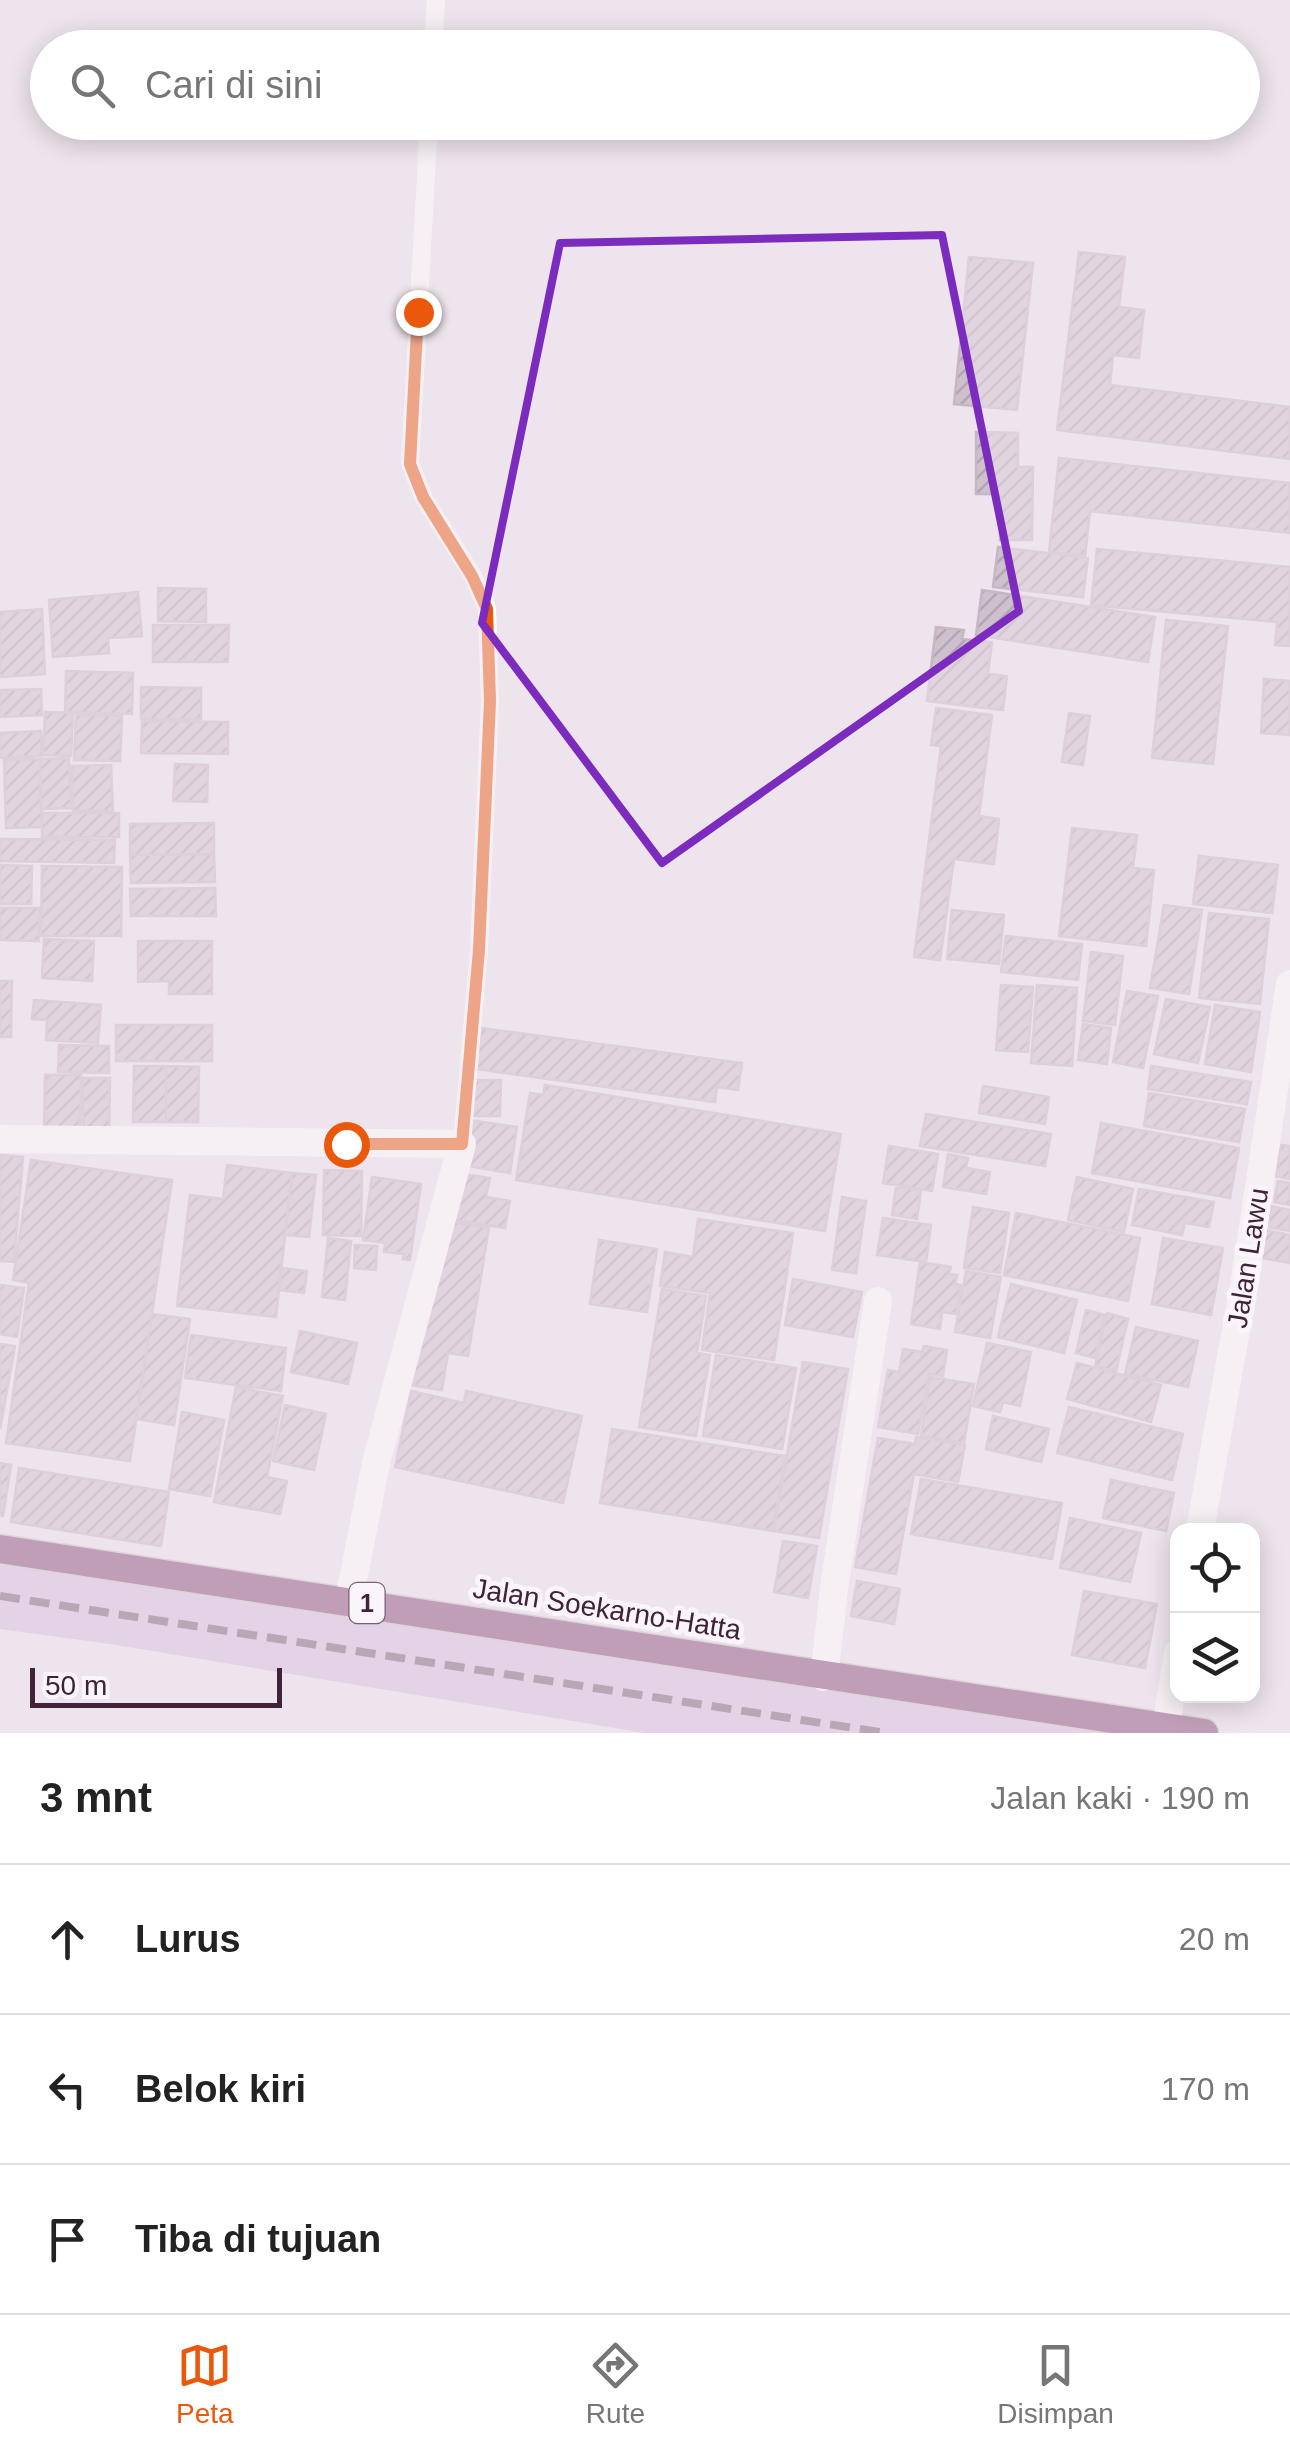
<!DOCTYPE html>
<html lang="id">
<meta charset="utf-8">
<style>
:root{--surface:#fff;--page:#f6f6f6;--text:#222;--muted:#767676;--line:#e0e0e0;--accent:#ea580c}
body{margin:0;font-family:Helvetica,sans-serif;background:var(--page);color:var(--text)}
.controls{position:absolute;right:30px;bottom:30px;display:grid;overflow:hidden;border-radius:20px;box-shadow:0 5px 25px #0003}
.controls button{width:90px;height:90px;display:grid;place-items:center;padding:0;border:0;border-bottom:2px solid var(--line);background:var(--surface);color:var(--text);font:50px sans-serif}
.scale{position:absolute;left:30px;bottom:25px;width:252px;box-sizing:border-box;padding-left:10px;border:5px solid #402338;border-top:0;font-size:28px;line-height:35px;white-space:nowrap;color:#402338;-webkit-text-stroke:8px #faf5fa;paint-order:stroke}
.stop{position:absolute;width:30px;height:30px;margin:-22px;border:8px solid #ea580c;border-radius:50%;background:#fff}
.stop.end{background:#ea580c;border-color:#fff;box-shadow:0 2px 10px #0008}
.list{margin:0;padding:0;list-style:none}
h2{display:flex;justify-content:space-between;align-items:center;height:130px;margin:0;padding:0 40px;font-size:42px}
h2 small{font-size:32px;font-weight:400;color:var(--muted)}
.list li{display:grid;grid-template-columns:65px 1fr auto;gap:30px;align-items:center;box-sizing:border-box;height:150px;padding:0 40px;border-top:2px solid var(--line)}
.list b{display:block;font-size:38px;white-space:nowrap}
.list em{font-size:32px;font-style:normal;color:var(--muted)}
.icon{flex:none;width:55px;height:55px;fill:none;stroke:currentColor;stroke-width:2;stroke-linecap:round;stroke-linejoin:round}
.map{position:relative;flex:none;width:1290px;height:1733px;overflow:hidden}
.search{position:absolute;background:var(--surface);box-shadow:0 5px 25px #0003;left:30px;right:30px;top:30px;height:110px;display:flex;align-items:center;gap:25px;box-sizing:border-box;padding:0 35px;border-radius:55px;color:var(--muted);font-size:38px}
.sheet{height:580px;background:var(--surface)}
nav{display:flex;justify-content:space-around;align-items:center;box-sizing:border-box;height:140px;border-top:2px solid var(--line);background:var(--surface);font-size:28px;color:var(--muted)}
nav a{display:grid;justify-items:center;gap:5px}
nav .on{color:var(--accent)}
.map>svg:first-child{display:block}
.green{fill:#d8bddf}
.building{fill:url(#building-hatch);stroke:#c7b6c6;stroke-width:2.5}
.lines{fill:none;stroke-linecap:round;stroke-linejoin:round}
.trunk-casing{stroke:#cac1c7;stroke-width:31}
.service{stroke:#fff;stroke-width:18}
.minor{stroke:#fff;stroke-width:28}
.trunk{stroke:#884b76;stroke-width:28}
.rail{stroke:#7b5e74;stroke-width:8;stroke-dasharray:20 10;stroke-linecap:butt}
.route{stroke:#ea580c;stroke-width:12}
.marked{fill:none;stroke:#7b2cbf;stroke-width:8;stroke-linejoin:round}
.labels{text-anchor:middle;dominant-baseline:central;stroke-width:10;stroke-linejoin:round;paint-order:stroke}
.shield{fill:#faf5fa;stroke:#786272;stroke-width:2.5}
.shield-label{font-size:25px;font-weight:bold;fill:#402338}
.street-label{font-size:28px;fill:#402338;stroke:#faf5fa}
</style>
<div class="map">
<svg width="1290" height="1733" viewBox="0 0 1290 1733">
<defs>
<pattern id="building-hatch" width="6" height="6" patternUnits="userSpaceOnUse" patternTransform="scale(2.5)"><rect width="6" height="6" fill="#cfc0cd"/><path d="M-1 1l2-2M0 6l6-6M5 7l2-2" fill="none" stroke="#b3a5b1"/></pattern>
</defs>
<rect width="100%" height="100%" fill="#eee4ed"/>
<path class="green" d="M0,1556L1159,1733H645L110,1644L0,1629Z"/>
<path class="building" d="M1079,252L1125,257L1119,307L1144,310L1139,358L1113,355L1110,385L1290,407V459L1057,430Z
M969,257L1033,263L1017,410L954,404Z
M976,432L1018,433V467H1033L1032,540H1000V494H976Z
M1059,458L1290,483V533L1090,511L1085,556L1049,552Z
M998,547L1088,558L1083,597L993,587Z
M1097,549L1290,567V646L1275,645L1277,622L1091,605Z
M158,588L206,589V622L158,621Z
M982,590L1155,617L1148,662L976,635Z
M138,592L142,636L108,638L109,653L53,657L49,600Z
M42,609L45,674L0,677V612Z
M1166,620L1228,626L1213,764L1152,758Z
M153,625H229L228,662H153Z
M936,627L964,630L962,639L992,642L988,674L1007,676L1003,710L927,701Z
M66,671L133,673L132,714L65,712Z
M1264,679L1290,681V735L1261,733Z
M141,687L201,688V719H141Z
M41,689L42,715L0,717V690Z
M936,708L992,715L979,816L999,819L994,864L954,859L940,960L914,957L941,746L931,745Z
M45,712L73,713L71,756L43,755Z
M1069,713L1090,716L1083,765L1062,762Z
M76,715L122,716L120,761L74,760Z
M142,721L228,722V754L141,753Z
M41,731L42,756L0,758V733Z
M69,758L71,808L41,809L40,759Z
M40,759L42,827L6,828L4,760Z
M175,764L208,765L207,802L173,801Z
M111,765L113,811H73L72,766Z
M42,813H119V837H42Z
M214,823V854L130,855V824Z
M1072,828L1137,835L1133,868L1154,870L1146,946L1059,936Z
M0,839L115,840L114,863L0,861Z
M214,854L215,882L131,883L130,855Z
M1199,856L1278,865L1272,913L1193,904Z
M0,865L32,866L31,904H0Z
M42,866L122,867L121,936H41Z
M215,888L216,916H131L130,889Z
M1164,905L1202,910L1189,994L1150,988Z
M0,908H39V941L0,940Z
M952,910L1004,915L999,964L947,959Z
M1209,913L1269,919L1260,1004L1199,998Z
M1006,936L1082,944L1078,980L1001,972Z
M44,939L94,941L92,981L42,978Z
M138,941H212V994H169V981L138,982Z
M1091,952L1123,956L1115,1025L1083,1021Z
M0,981H12L11,1037H0Z
M1001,985L1033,987L1028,1052L996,1050Z
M1037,985L1077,988L1072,1066L1031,1063Z
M1127,991L1158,996L1143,1068L1113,1062Z
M1166,999L1210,1007L1198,1063L1154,1054Z
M34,1000L101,1005L98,1043L46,1040L47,1020L32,1019Z
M1215,1005L1260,1012L1251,1072L1205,1064Z
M1083,1024L1111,1028L1107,1064L1078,1060Z
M116,1025H212V1061H116Z
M481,1028L742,1063L738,1090L717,1087L715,1102L475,1069Z
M59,1045L109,1046V1073L58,1072Z
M134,1066H166V1122H133Z
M166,1066L199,1067L198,1122H166Z
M1151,1066L1251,1082L1247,1104L1148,1089Z
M45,1075H81L80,1132H44Z
M83,1078H110L109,1138H83Z
M472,1080H501L500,1116H471Z
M545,1085L841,1134L825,1231L516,1180L530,1093L543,1095Z
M983,1086L1049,1097L1045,1124L979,1113Z
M1149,1093L1245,1109L1239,1142L1144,1126Z
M926,1114L1051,1134L1045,1166L920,1146Z
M469,1120L517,1127L510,1173L461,1165Z
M1101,1123L1239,1148L1230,1198L1092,1173Z
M1281,1145L1290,1146V1179L1275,1176Z
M889,1146L938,1154L932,1191L883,1183Z
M948,1154L968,1158L966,1168L990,1172L986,1194L943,1187Z
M0,1155L23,1157L14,1262L0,1261Z
M31,1160L172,1180L130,1461L6,1443L29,1283L13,1280Z
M227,1165L292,1173L276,1317L177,1306L190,1195L223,1199Z
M324,1170L362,1171L361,1236L323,1235Z
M292,1173L316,1175L309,1237L285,1235Z
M457,1173L490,1178L486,1197L510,1201L505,1228L449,1219Z
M372,1177L421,1184L410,1260L403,1259L404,1254L384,1252L385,1243L363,1240Z
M1077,1177L1133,1189L1124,1232L1068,1220Z
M1278,1181L1290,1183V1205L1274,1202Z
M896,1187L921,1190L917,1219L892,1215Z
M1139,1189L1214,1202L1209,1227L1185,1223L1182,1235L1132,1225Z
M842,1197L866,1201L856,1273L832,1270Z
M1271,1206L1290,1210V1231L1267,1227Z
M973,1207L1009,1213L1000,1273L964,1268Z
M1016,1213L1140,1238L1128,1301L1004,1275Z
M883,1218L931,1225L926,1262L877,1255Z
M698,1219L793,1233L774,1360L702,1350L710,1293L660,1286L665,1252L693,1257Z
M448,1221L489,1228L468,1356L448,1353L442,1390L410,1385Z
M1262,1229L1290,1235V1263L1257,1257Z
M328,1238L351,1241L345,1300L322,1297Z
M1163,1238L1223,1248L1211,1315L1152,1304Z
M599,1240L657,1249L647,1312L590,1304Z
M355,1245L377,1246L376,1270L354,1268Z
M920,1262L951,1267L949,1274L957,1275L955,1284L961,1285L956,1314L942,1312L940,1329L911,1324Z
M281,1268L307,1271L304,1293L279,1290Z
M966,1271L1001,1277L990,1338L955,1332Z
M793,1279L862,1292L853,1337L785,1325Z
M1011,1284L1077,1300L1064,1353L998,1337Z
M0,1285L24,1288L17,1337L0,1334Z
M662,1289L706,1296L697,1353L710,1355L696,1436L639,1427Z
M1086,1310L1105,1315L1095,1358L1076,1353Z
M1107,1313L1128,1319L1116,1371L1095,1366Z
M152,1314L190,1319L174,1425L136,1419Z
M1136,1327L1198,1341L1188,1387L1125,1374Z
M300,1331L357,1343L348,1384L291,1372Z
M191,1335L286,1348L281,1391L185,1378Z
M987,1343L1031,1352L1020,1406L1003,1402L1000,1412L973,1406Z
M0,1344L15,1346L0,1429Z
M924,1346L947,1350L943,1376L929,1374L918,1434L878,1427L888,1370L899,1372L903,1349L922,1352Z
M716,1355L796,1368L782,1449L703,1436Z
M803,1362L848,1369L819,1538L774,1531Z
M1077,1363L1161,1385L1151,1422L1067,1399Z
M930,1377L974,1384L964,1443L921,1436Z
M236,1387L283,1396L267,1477L287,1481L280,1514L214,1502Z
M411,1391L464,1403L466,1391L582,1416L563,1503L395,1467Z
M285,1405L326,1414L314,1470L273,1461Z
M1069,1407L1183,1434L1172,1480L1057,1453Z
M182,1412L224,1420L210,1496L169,1489Z
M993,1416L1049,1429L1041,1462L986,1449Z
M612,1429L785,1456L773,1531L600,1503Z
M916,1437L965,1445L958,1482L914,1474L896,1574L855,1567L878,1438L915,1444Z
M0,1463L11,1465L3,1516L0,1515Z
M19,1468L169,1492L161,1546L11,1522Z
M921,1479L1062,1503L1052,1559L911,1534Z
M1111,1480L1174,1493L1166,1531L1103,1518Z
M1070,1518L1141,1533L1130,1582L1060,1568Z
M783,1541L817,1546L808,1598L774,1592Z
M857,1581L900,1589L894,1624L851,1616Z
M1084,1591L1157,1604L1145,1668L1072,1655Z"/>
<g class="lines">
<g class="trunk-casing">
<path id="trunk" d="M0,1549L1204,1733"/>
</g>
<path class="service" d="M433,48L436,0
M429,122L410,463L423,497L473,576L487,609L490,701L479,950L462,1144"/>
<path class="minor" d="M0,1139L462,1144L376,1463L349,1600
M1200,1530L1245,1280L1290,984
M824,1677L835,1581L878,1301
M1166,1727L1178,1653"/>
<use href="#trunk" class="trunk"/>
<path class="rail" d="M0,1596L886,1733"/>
</g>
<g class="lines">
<path class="route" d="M346,1144H462L479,950L490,701L487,609L472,576L423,497L410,464L418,312"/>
</g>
<path d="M0 0H1290V1733H0ZM942,235L1019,611L662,863L482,623L560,243Z" fill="#eee4ed" fill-opacity=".55" fill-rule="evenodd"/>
<path class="marked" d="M942,235L1019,611L662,863L482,623L560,243Z"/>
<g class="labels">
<rect class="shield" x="349.5" y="1583" width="35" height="40" rx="8"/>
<g class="shield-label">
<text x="367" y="1603">1</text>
</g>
<g class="street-label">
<text transform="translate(1248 1258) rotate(-81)">Jalan Lawu</text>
<text transform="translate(607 1609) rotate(9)">Jalan Soekarno-Hatta</text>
</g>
</g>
</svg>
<div class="controls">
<button><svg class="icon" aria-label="locate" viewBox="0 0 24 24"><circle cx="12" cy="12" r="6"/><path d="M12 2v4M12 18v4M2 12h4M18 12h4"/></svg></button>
<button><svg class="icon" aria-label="layers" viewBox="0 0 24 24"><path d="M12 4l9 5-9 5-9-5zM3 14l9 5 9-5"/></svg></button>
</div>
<div class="scale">50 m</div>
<div class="stop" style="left:346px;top:1144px"></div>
<div class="stop end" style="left:418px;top:312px"></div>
<div class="search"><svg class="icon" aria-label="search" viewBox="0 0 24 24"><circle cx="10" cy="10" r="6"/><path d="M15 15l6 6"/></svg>Cari di sini</div>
</div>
<section class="sheet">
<h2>3 mnt<small>Jalan kaki · 190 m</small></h2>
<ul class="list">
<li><svg class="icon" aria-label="ahead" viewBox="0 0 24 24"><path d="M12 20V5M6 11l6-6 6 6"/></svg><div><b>Lurus</b></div><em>20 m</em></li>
<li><svg class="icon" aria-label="left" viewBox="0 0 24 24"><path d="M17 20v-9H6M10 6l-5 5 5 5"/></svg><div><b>Belok kiri</b></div><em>170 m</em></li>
<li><svg class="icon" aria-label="arrive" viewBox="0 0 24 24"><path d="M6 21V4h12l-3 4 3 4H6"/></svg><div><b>Tiba di tujuan</b></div></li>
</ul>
</section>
<nav>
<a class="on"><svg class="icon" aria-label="map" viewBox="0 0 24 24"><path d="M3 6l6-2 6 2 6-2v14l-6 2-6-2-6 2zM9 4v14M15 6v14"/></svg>Peta</a>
<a><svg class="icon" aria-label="directions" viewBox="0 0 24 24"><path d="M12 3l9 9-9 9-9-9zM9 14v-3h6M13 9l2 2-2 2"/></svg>Rute</a>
<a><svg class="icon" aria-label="saved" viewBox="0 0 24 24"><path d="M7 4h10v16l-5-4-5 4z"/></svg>Disimpan</a>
</nav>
